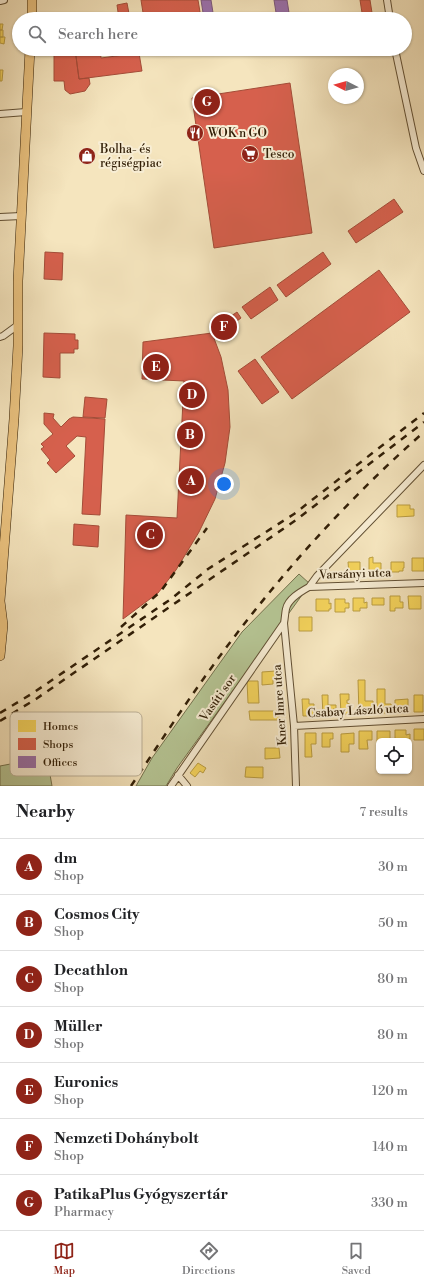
<!DOCTYPE html>
<meta charset="utf-8">
<style>
:root{--surface:#fff;--page:#f2f2f2;--text:#202124;--muted:#757577;--line:#e0e0e0;--accent:#8f2418}
body{margin:0;font-family:"Libre Bodoni",serif;background:var(--page);color:var(--text)}
.controls{position:absolute;right:12px;bottom:12px;display:grid;overflow:hidden;border-radius:6px;box-shadow:0 1px 3px #0004}
.controls button{width:36px;height:36px;display:grid;place-items:center;padding:0;border:0;border-bottom:1px solid var(--line);background:var(--surface);color:var(--text);font:20px sans-serif}
.compass{position:absolute;left:328px;top:68px;width:36px;height:36px;border-radius:50%;background:var(--surface);box-shadow:0 1px 3px #0004;rotate:276deg}
.you{position:absolute;left:224px;top:484px;width:14px;height:14px;margin:-10px;border:3px solid #fff;border-radius:50%;background:#1a73e8;box-shadow:0 0 0 6px #1a73e833}
.badge{display:grid;place-items:center;width:26px;height:26px;border-radius:50%;background:var(--accent);color:#fff;font-size:13px;font-weight:700}
.pin{position:absolute;translate:-50% -50%;border:2px solid #fff;box-shadow:0 1px 4px #0006}
.list{margin:0;padding:0;list-style:none}
h2{display:flex;justify-content:space-between;align-items:center;height:52px;margin:0;padding:0 16px;font-size:17px}
h2 small{font-size:13px;font-weight:400;color:var(--muted)}
.list li{display:grid;grid-template-columns:26px 1fr auto;gap:12px;align-items:center;box-sizing:border-box;height:56px;padding:0 16px;border-top:1px solid var(--line)}
.list b{display:block;font-size:15px;white-space:nowrap}
.list p{margin:0;font-size:13px;white-space:nowrap;color:var(--muted)}
.list em{font-size:13px;font-style:normal;color:var(--muted)}
.icon{flex:none;width:22px;height:22px;fill:none;stroke:currentColor;stroke-width:2;stroke-linecap:round;stroke-linejoin:round}
.map{position:relative;flex:none;width:424px;height:786px;overflow:hidden}
.search{position:absolute;background:var(--surface);box-shadow:0 1px 3px #0004;left:12px;right:12px;top:12px;height:44px;display:flex;align-items:center;gap:10px;box-sizing:border-box;padding:0 14px;border-radius:22px;color:var(--muted);font-size:15px}
.sheet{height:444px;background:var(--surface)}
nav{display:flex;justify-content:space-around;align-items:center;box-sizing:border-box;height:56px;border-top:1px solid var(--line);background:var(--surface);font-size:11px;color:var(--muted)}
nav a{display:grid;justify-items:center;gap:2px}
nav .on{color:var(--accent)}
.map>svg:first-child{display:block}
.green{fill:#b6c695;stroke:#74724e}
.homes{fill:#f6d55c;stroke:#bb9e42}
.shops{fill:#d6604d;stroke:#a44c38}
.offices{fill:#9970ab;stroke:#7a577a}
.lines{fill:none;stroke-linecap:round;stroke-linejoin:round}
.street-casing{stroke:#625034;stroke-width:8}
.primary-casing{stroke:#311e06;stroke-width:10}
.street{stroke:#f8eed5;stroke-width:6}
.primary{stroke:#eac27f;stroke-width:9}
.rail{stroke:#311e06;stroke-width:2.5;stroke-dasharray:7 7;stroke-linecap:butt}
.labels{text-anchor:middle;dominant-baseline:central;stroke-width:4;stroke-linejoin:round;paint-order:stroke}
.poi-label{font-size:12px;fill:#311e06;stroke:#f8eed5;text-anchor:start}
.street-label{font-size:12px;fill:#311e06;stroke:#f8eed5}
.key{fill:#f8eed5;stroke:#bcb097;stroke-width:1}
.key-label{font-size:11px;fill:#311e06}
</style>
<div class="map">
<svg width="424" height="786" viewBox="0 0 424 786">
<rect width="100%" height="100%" fill="#f5e5be"/>
<filter id="stains"><feTurbulence type="fractalNoise" baseFrequency=".005" numOctaves="4"/><feColorMatrix values="0 0 0 0 .2 0 0 0 0 .09 0 0 0 0 .02 0 0 0 .5 -.17"/></filter>
<radialGradient id="worn" r=".72"><stop offset=".6" stop-color="#630" stop-opacity="0"/><stop offset="1" stop-color="#630" stop-opacity=".3"/></radialGradient>
<path class="green" d="M299,574L310,584L177,768L166,786H136L152,758L242,632Z
M47,757L52,786H0V766Z"/>
<path class="homes" d="M0,24H3L2,30H0Z
M0,30H3V37H0Z
M0,37H5L4,44L0,43Z
M0,70H3L2,81H0Z
M397,505H410V509H414V516L397,517Z
M373,557V563H381V574H369V558Z
M412,558H424V571H412Z
M348,562H360V574H349Z
M391,562H404V568H403V571H399V572H391Z
M390,596H400V602H403V608H395V611H390Z
M408,596H421V609H409Z
M353,598H364V603L367,602V608H360V611H353Z
M372,598H384V605H372Z
M316,599H329V604L331,603V609H329V611H316Z
M335,599H345V603H349V608H345V612H335Z
M299,617H312V631H299Z
M276,671V678H273V684L262,685V672Z
M358,680H365V701H373V706H371V714H359Z
M247,681H258L259,703H248Z
M377,689H385V704H391L392,713H377Z
M340,694H349V700H347V703L352,705V710H350V714H341Z
M322,695H328V705H336V709H333V715H323Z
M414,695H423V712H414Z
M302,699H309V704H314V716H303Z
M408,699V713H395V700Z
M249,711H279V720H250Z
M414,729H424V740H414Z
M395,730H406V735L410,734V739H395Z
M359,731H372V740H367L368,749H359Z
M377,731H390V740L379,741V743H377Z
M305,733H316V744H311L312,757H305Z
M322,733H333V739H330V747H322Z
M354,733V744H349V752H341V734Z
M265,748H279L280,758L265,759Z
M198,763L206,768L203,773L200,771L195,777L190,773Z
M246,767H263V778L245,777Z"/>
<path class="shops" d="M141,0H198L201,18L193,19H144Z
M360,0H370L373,19H363Z
M127,3L130,19H119L117,5Z
M56,49H75L79,79L89,78L90,84L85,91L70,94L65,90L64,81H54V50Z
M75,49H100L101,58L139,53L142,71L79,79Z
M290,83L312,233L214,248L192,98Z
M394,199L403,212L356,243L348,231Z
M45,252L63,253L62,280L44,279Z
M323,252L331,264L286,297L277,285Z
M379,270L410,312L292,399L261,357Z
M270,287L278,300L251,319L242,307Z
M237,312L241,318L229,327L231,330L224,335L218,325Z
M44,333L75,334V340H78V349H74V353H60V378L43,377Z
M212,333L221,357L228,390L230,427L225,463L215,499L199,532L176,570L158,593L123,619L126,515L177,518L184,381L142,379L143,342Z
M255,359L279,392L262,404L238,371Z
M85,397L107,399L105,418L83,417Z
M44,413L54,414L53,418L61,427L69,419L73,417L105,419L100,515L82,514L86,437L77,436L66,446L75,456L56,473L47,463L50,460L41,449L44,447L41,444L53,434L44,424Z
M74,524L99,526L98,547L73,545Z"/>
<path class="offices" d="M201,0H211L214,19H204Z
M274,0H287L290,19H277Z
M208,49H237L209,53Z"/>
<g class="lines">
<g class="street-casing">
<path id="street" d="M387,0L390,19
M0,1L4,0
M395,49L416,148L424,171
M0,114L26,112
M0,217L21,216
M0,337L3,336L18,325
M309,587L317,576L424,465
M294,726L424,719
M178,775L187,786
M171,786L284,623
M296,786L294,726L284,623C285,618 285,613 286,609C288,599 300,592 309,587L424,583"/>
</g>
<g class="primary-casing">
<path id="primary" d="M32,0V19
M0,656L3,625L0,601L14,419L18,346V281L30,49"/>
</g>
<use href="#street" class="street"/>
<use href="#primary" class="primary"/>
<path class="rail" d="M121,627L161,591L207,528
M0,713L33,693L171,599L208,569L294,514L424,413
M0,721L36,699L296,520L424,422
M131,786C155,750 179,713 204,678C268,588 341,505 424,432"/>
</g>
<defs>
<g id="restaurant-disc" transform="scale(0.9)"><circle r="9.5" fill="#8f2418" stroke="#f8eed5"/><path d="M-5-6h1v4h1v-4h1v4h1v-4h1v5L-1.5 .5V6h-2V.5L-5-1ZM5-6V6H3V1.5H1.5Q1.5-4 5-6Z" fill="#fff"/></g>
<g id="supermarket-disc" transform="scale(0.9)"><circle r="9.5" fill="#8f2418" stroke="#f8eed5"/><path d="M-6-5.5h2.5l.6 2H6L4.5 2H-2.5L-4.4-4H-6ZM-1.5 3.2a1.3 1.3 0 1 0 .1 0ZM3 3.2a1.3 1.3 0 1 0 .1 0Z" fill="#fff"/></g>
<g id="shop-disc" transform="scale(0.9)"><circle r="9.5" fill="#8f2418" stroke="#f8eed5"/><path d="M-5-2.5h2.3a2.7 3.5 0 0 1 5.4 0H5L5.5 6h-11ZM-1.5-2.5h3a1.5 2.3 0 0 0-3 0Z" fill="#fff"/></g>
</defs>
<g fill-rule="evenodd">
<use href="#restaurant-disc" x="195" y="133"/>
<use href="#supermarket-disc" x="250" y="154"/>
<use href="#shop-disc" x="87" y="156"/>
</g>
<g class="labels">
<g class="poi-label">
<text x="208" y="133">WOK n GO</text>
<text x="100" y="149">Bolha- és<tspan x="100" dy="14">régiségpiac</tspan></text>
<text x="263" y="154">Tesco</text>
</g>
<g class="street-label">
<text transform="translate(355 574) rotate(-2)">Varsányi utca</text>
<text transform="translate(218 698) rotate(-55)">Vasúti sor</text>
<text transform="translate(280 705) rotate(-94)">Kner Imre utca</text>
<text transform="translate(358 711) rotate(-3)">Csabay László utca</text>
</g>
</g>
<rect x="10" y="712" width="132" height="64" rx="6" class="key"/>
<rect x="18" y="720" width="18" height="12" fill="#f6d55c"/>
<rect x="18" y="738" width="18" height="12" fill="#d6604d"/>
<rect x="18" y="756" width="18" height="12" fill="#9970ab"/>
<g class="key-label">
<text x="43" y="730">Homes</text>
<text x="43" y="748">Shops</text>
<text x="43" y="766">Offices</text>
</g>
<rect width="100%" height="100%" filter="url(#stains)"/>
<rect width="100%" height="100%" fill="url(#worn)"/>
</svg>
<div class="controls">
<button><svg class="icon" aria-label="locate" viewBox="0 0 24 24"><circle cx="12" cy="12" r="6"/><path d="M12 2v4M12 18v4M2 12h4M18 12h4"/></svg></button>
</div>
<svg class="compass" viewBox="-18 -18 36 36"><path d="M0-13l5 13h-10z" fill="#e53935"/><path d="M0 13l5-13h-10z" fill="#757577"/></svg>
<div class="you"></div>
<div class="pin badge" style="left:191px;top:481px">A</div>
<div class="pin badge" style="left:190px;top:435px">B</div>
<div class="pin badge" style="left:150px;top:535px">C</div>
<div class="pin badge" style="left:192px;top:395px">D</div>
<div class="pin badge" style="left:156px;top:367px">E</div>
<div class="pin badge" style="left:224px;top:327px">F</div>
<div class="pin badge" style="left:207px;top:102px">G</div>
<div class="search"><svg class="icon" aria-label="search" viewBox="0 0 24 24"><circle cx="10" cy="10" r="6"/><path d="M15 15l6 6"/></svg>Search here</div>
</div>
<section class="sheet">
<h2>Nearby<small>7 results</small></h2>
<ul class="list">
<li><span class="badge">A</span><div><b>dm</b><p>Shop</p></div><em>30 m</em></li>
<li><span class="badge">B</span><div><b>Cosmos City</b><p>Shop</p></div><em>50 m</em></li>
<li><span class="badge">C</span><div><b>Decathlon</b><p>Shop</p></div><em>80 m</em></li>
<li><span class="badge">D</span><div><b>Müller</b><p>Shop</p></div><em>80 m</em></li>
<li><span class="badge">E</span><div><b>Euronics</b><p>Shop</p></div><em>120 m</em></li>
<li><span class="badge">F</span><div><b>Nemzeti Dohánybolt</b><p>Shop</p></div><em>140 m</em></li>
<li><span class="badge">G</span><div><b>PatikaPlus Gyógyszertár</b><p>Pharmacy</p></div><em>330 m</em></li>
</ul>
</section>
<nav>
<a class="on"><svg class="icon" aria-label="map" viewBox="0 0 24 24"><path d="M3 6l6-2 6 2 6-2v14l-6 2-6-2-6 2zM9 4v14M15 6v14"/></svg>Map</a>
<a><svg class="icon" aria-label="directions" viewBox="0 0 24 24"><path d="M12 3l9 9-9 9-9-9zM9 14v-3h6M13 9l2 2-2 2"/></svg>Directions</a>
<a><svg class="icon" aria-label="saved" viewBox="0 0 24 24"><path d="M7 4h10v16l-5-4-5 4z"/></svg>Saved</a>
</nav>
